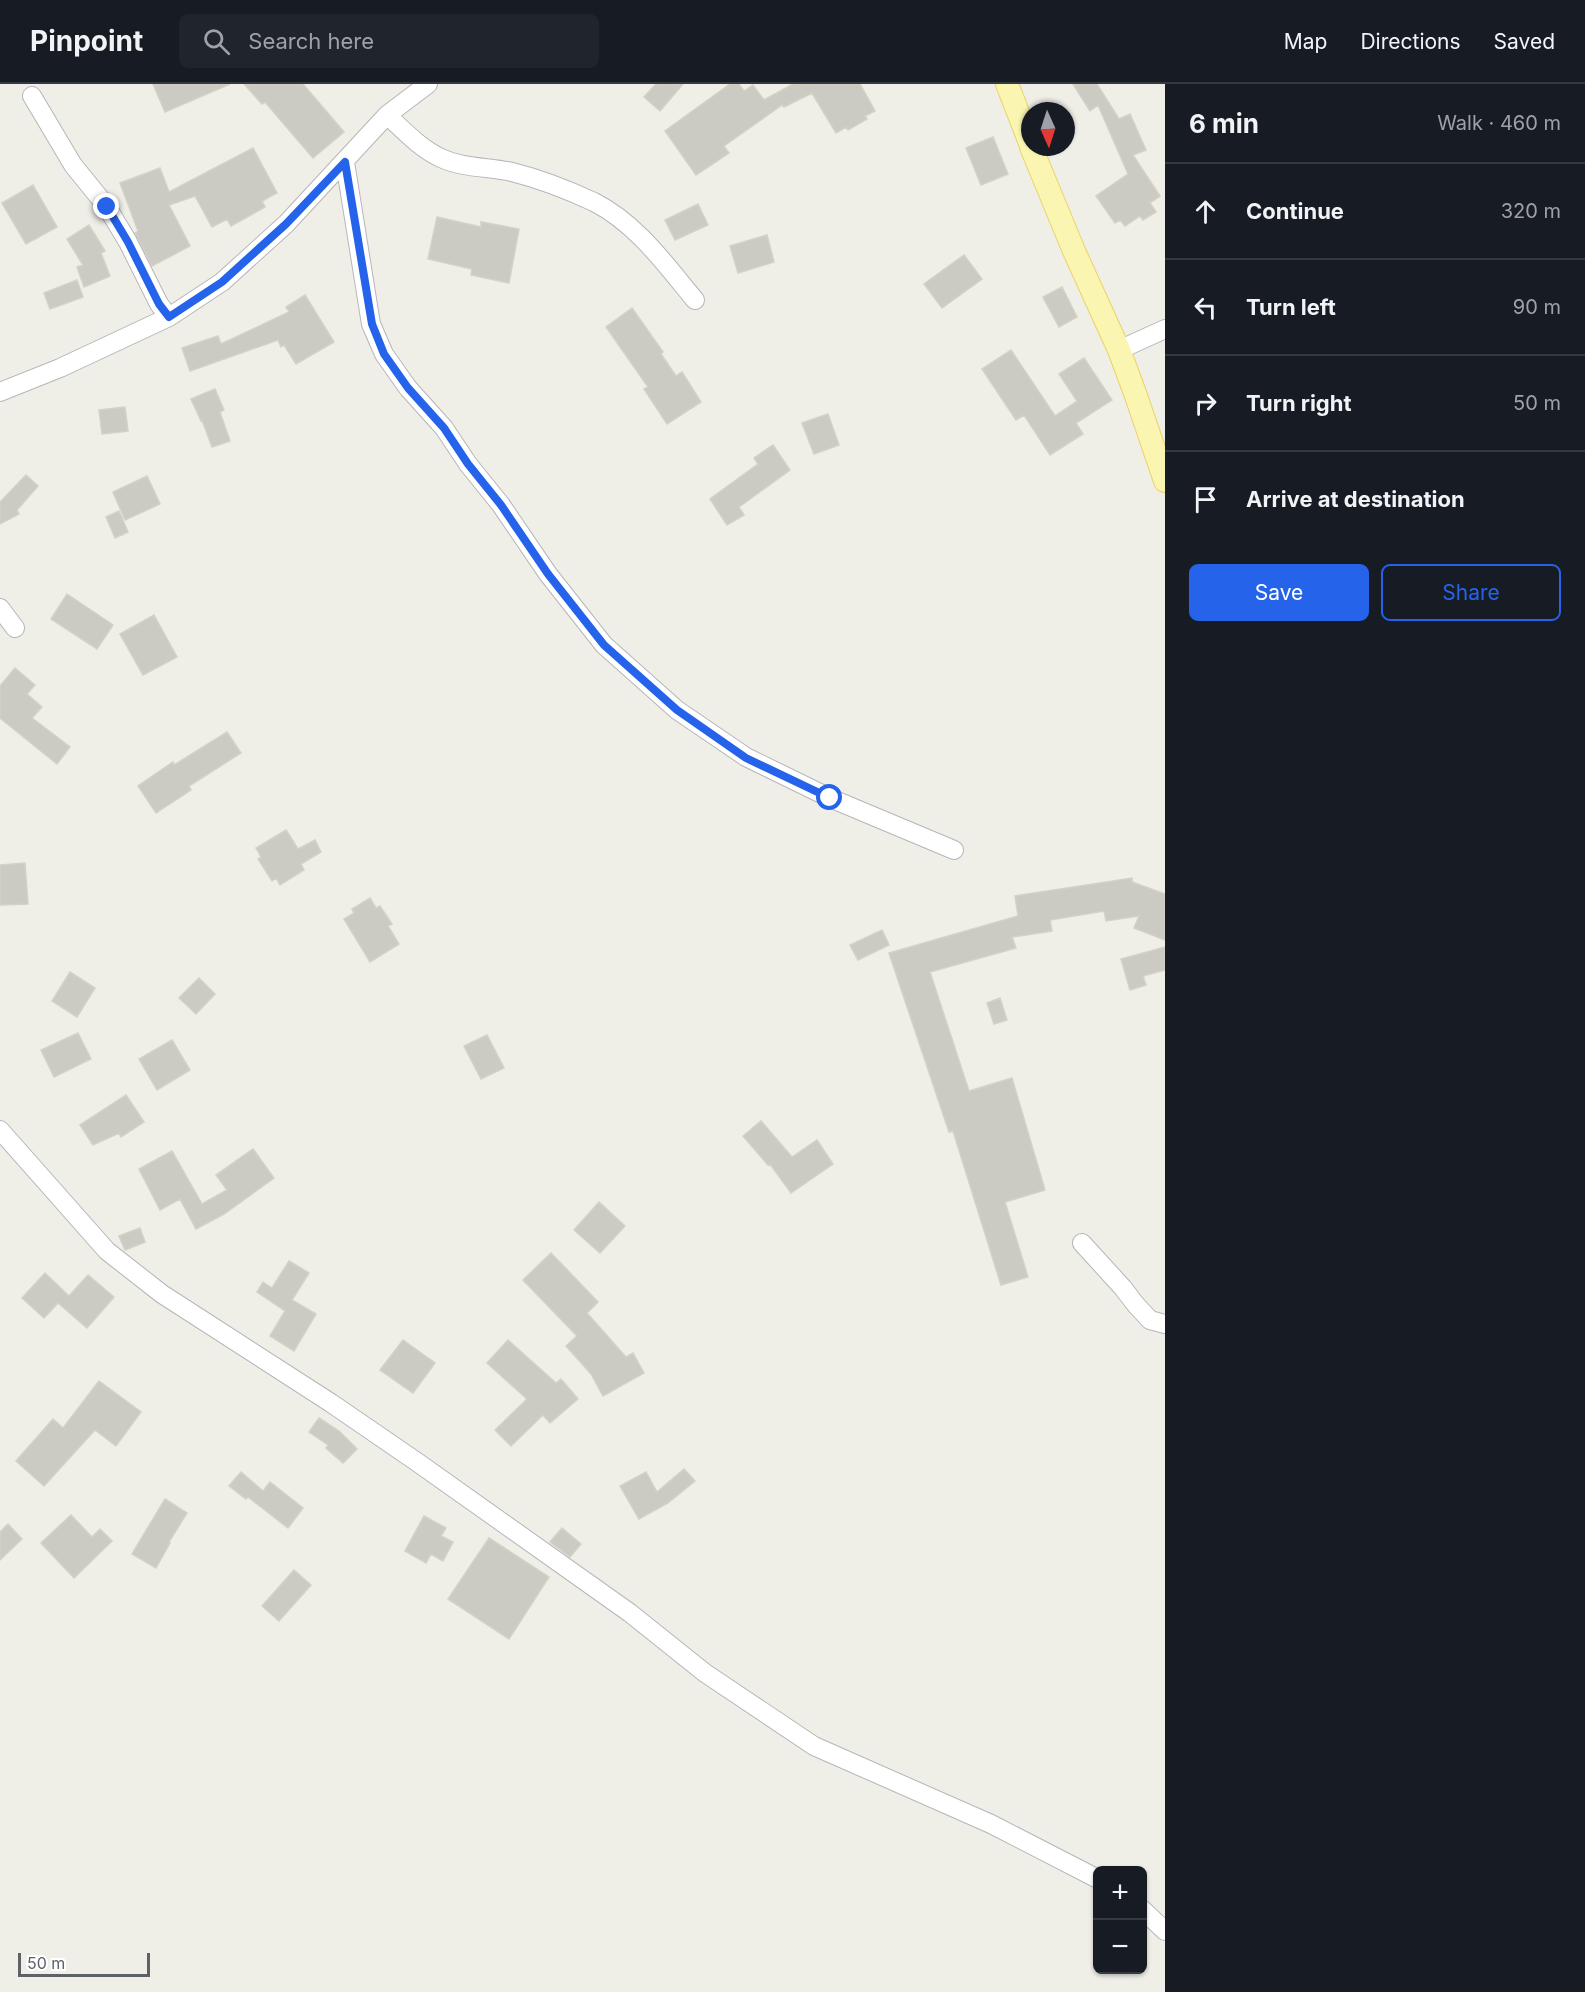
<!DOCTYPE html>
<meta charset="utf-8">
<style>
:root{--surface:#171b24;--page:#20242c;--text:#f1f3f6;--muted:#9ea1a6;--line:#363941;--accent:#2563eb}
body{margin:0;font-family:Inter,sans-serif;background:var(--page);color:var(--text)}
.controls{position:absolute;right:18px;bottom:18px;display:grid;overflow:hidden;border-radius:9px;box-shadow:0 2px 4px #0004}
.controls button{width:54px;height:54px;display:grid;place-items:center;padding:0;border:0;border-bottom:2px solid var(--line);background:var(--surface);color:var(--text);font:30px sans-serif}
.compass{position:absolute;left:1021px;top:18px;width:54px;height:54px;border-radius:50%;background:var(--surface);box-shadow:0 2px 4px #0004;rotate:177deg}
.scale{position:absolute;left:18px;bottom:15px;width:132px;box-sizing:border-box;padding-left:6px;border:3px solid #5e6166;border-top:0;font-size:16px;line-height:21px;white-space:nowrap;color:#5e6166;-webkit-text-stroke:4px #fff;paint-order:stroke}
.stop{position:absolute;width:18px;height:18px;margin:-14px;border:4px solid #2563eb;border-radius:50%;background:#fff}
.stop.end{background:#2563eb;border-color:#fff;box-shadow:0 2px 6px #0008}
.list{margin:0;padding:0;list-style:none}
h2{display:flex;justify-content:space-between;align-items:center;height:78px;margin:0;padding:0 24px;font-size:26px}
h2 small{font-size:20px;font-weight:400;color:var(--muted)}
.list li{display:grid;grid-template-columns:39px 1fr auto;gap:18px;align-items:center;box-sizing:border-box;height:96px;padding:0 24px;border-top:2px solid var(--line)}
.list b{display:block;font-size:22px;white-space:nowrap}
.list em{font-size:20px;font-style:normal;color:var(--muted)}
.actions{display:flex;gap:12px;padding:18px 24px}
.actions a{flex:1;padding:14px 0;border:2px solid var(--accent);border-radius:9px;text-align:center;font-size:21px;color:var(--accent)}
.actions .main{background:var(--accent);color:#fff}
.icon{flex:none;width:33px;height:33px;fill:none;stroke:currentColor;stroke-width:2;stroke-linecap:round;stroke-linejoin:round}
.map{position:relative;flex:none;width:1165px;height:1908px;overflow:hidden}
header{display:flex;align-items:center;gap:36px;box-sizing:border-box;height:84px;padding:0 30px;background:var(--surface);border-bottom:2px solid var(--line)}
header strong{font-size:28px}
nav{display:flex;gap:33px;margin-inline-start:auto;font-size:21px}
.search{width:420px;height:54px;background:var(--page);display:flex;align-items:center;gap:15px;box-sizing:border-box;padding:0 21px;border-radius:9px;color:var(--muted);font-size:22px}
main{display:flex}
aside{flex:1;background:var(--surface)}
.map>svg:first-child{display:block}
.building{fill:#cbcac3;stroke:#d4d1c5;stroke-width:1.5}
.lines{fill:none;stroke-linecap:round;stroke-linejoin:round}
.minor-casing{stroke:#b4b6ba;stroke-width:20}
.major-casing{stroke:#e9d366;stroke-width:24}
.minor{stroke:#fff;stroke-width:18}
.major{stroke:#faf6b1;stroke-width:22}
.route{stroke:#2563eb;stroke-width:8}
</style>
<header>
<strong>Pinpoint</strong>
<div class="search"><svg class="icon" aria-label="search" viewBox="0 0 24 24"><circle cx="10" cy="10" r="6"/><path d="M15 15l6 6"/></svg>Search here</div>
<nav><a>Map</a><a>Directions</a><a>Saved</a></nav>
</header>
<main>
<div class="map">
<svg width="1165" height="1908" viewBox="0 0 1165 1908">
<rect width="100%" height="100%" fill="#efeee7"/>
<path class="building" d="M153,0H230L165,28Z
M244,0H303L344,48L313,74L265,18L262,20Z
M656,0H683L660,27L644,13Z
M730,0H739L744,7L753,1L764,16L793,0H860L875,27L865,32L867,35L848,46L846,43L836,49L812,9L784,23L782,21L724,62L729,69L696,91L665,47Z
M1073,0H1097L1119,35L1130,30L1146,66L1133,71L1160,112L1150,119L1156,128L1143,136L1140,132L1125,142L1120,136L1115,139L1096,112L1128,90L1098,21L1090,27Z
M993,53L1008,90L981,101L966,64Z
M253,64L277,109L262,117L265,123L231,142L227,135L212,143L195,112L169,121L190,162L152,182L135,149L138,147L120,99L160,84L169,108Z
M33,101L57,143L26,160L2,119Z
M698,120L708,141L675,156L665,136Z
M437,133L481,143V138L519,145L509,199L471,191L472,185L428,175Z
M89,141L105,167L101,169L110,192L84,203L77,183L83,181L67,155Z
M767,151L774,178L738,189L730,162Z
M964,171L982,195L942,224L924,200Z
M77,196L83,213L50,225L44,209Z
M1062,203L1077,233L1059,243L1043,213Z
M305,211L334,258L296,280L284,261L281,263L278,256L190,287L182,264L218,252L221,260L289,228L286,223Z
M632,224L663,268L661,270L676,292L682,288L701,318L667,340L644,305L648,303L606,243Z
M1011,266L1055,332L1077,317L1059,290L1084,274L1112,316L1076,339L1083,350L1050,371L1024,331L1016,336L982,285Z
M215,305L224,326L220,328L230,357L212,363L202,336L201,337L191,315Z
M125,323L128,347L102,350L99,326Z
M828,330L839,361L814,370L802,339Z
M773,361L790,386L739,423L744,431L727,441L710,415L758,380L754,374Z
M26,391L38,402L17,426L19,430L0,440V418Z
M147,392L160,420L125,436L113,408Z
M119,427L128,448L115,454L106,433Z
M67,510L113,541L97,565L51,535Z
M154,531L177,573L143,591L120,550Z
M15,584L35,601L27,610L42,623L32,634L70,663L57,680L0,634V602Z
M227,648L241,669L189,702L191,706L156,729L138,702L173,678L174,681Z
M286,746L298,765L315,756L321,768L301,780L304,786L280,801L276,794L272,797L258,775L261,773L256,764Z
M25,779L28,820L0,821V781Z
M1132,794V798L1165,810V856L1134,844L1139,832L1106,837L1104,827L1050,836L1052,847L1012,853L1016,864L930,888L969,1007L1012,994L1045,1106L1005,1118L1028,1193L1001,1201L953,1047L949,1048L889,869L1018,832L1015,812Z
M370,814L376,824L380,822L392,840L388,842L399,860L370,878L344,835L354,829L352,825Z
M882,846L889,861L858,876L850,861Z
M1165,863V886L1143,892L1146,901L1130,906L1121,875Z
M70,888L95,904L77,933L52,917Z
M199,894L215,910L196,930L179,914Z
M1000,914L1007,936L994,940L987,919Z
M78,949L91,975L54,993L41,966Z
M487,951L504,984L481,995L464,962Z
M172,956L190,986L157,1006L139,975Z
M126,1011L144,1038L121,1053L119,1049L93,1061L80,1041Z
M761,1037L792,1073L817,1056L833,1080L791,1109L770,1080L768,1081L743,1052Z
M253,1065L274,1094L224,1130L196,1145L180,1115L160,1126L139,1085L172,1067L202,1120L227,1106L216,1091Z
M599,1118L625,1142L600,1169L574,1146Z
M140,1144L145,1158L125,1166L119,1152Z
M551,1169L598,1218L587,1229L626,1273L633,1269L644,1289L603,1312L591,1290L566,1262L577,1252L523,1196Z
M289,1177L309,1189L292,1216L316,1230L294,1267L270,1252L285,1227L257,1208L263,1198L272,1204Z
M45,1189L69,1212L88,1191L114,1213L87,1244L58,1219L44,1234L22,1214Z
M403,1256L435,1279L413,1309L380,1286Z
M508,1256L556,1299L561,1295L578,1315L550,1339L543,1331L511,1362L495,1346L527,1315L487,1279Z
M99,1297L141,1328L116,1362L95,1346L44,1402L16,1377L53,1335L63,1344Z
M319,1334L339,1347L357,1365L343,1379L326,1364L328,1361L309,1348Z
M684,1385L695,1397L668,1419L639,1435L620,1402L646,1388L657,1408Z
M241,1388L263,1407L270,1398L303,1424L288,1444L248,1413L246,1415L229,1402Z
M165,1415L187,1429L169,1458L170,1459L156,1484L132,1470Z
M71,1431L92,1453L100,1445L112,1457L74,1494L41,1459Z
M424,1432L446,1444L441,1452L453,1458L443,1477L431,1470L426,1479L405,1467Z
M8,1440L22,1455L0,1476V1448Z
M562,1444L581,1460L570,1473L550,1458Z
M489,1454L549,1493L509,1555L448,1515Z
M294,1486L311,1501L279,1537L262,1522Z"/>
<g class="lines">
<g class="minor-casing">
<path id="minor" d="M32,12L73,81L107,123L128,158L159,220L169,233
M387,31C404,47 420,64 441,74C462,84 489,83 512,88C540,95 568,106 594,118C637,140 665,180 695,216
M345,78L371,240L384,270L408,304L444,344L468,380L501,421L548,490L604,561L677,626L746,673L830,714L954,766
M1119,266L1165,245
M0,308L60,284L169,233L222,198L286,140L387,31L428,0
M0,524L15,544
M0,1046L107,1167L162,1210L331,1319L417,1378L630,1529L705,1589L814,1662L991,1740L1098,1795
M1082,1159L1123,1204L1136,1221L1150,1236L1165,1240
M1142,1825L1165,1847"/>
</g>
<g class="major-casing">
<path id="major" d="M1007,0L1030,59
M1031,63L1074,167L1119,266L1135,309L1165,397"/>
</g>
<use href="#minor" class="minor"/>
<use href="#major" class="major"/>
</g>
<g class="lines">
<path class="route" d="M107,123L128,158L159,220L169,233L222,198L286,140L345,78L372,240L384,270L408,304L444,344L468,380L501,421L548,490L604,561L677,626L746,674L830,714"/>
</g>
</svg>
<div class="controls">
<button>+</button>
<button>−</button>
</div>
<svg class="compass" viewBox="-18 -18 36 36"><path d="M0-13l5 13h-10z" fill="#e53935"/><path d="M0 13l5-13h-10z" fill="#9ea1a6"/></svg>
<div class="scale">50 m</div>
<div class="stop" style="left:830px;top:714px"></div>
<div class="stop end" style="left:107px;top:123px"></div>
</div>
<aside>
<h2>6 min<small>Walk · 460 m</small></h2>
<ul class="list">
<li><svg class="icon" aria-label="ahead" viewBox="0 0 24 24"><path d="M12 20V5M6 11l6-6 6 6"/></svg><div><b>Continue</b></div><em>320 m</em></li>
<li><svg class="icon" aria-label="left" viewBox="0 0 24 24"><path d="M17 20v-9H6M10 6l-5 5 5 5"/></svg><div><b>Turn left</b></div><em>90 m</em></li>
<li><svg class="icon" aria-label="right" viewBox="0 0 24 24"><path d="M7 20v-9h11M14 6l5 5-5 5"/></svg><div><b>Turn right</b></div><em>50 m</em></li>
<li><svg class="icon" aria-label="arrive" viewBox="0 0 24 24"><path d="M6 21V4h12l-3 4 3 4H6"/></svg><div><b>Arrive at destination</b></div></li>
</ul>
<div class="actions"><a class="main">Save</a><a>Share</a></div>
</aside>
</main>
